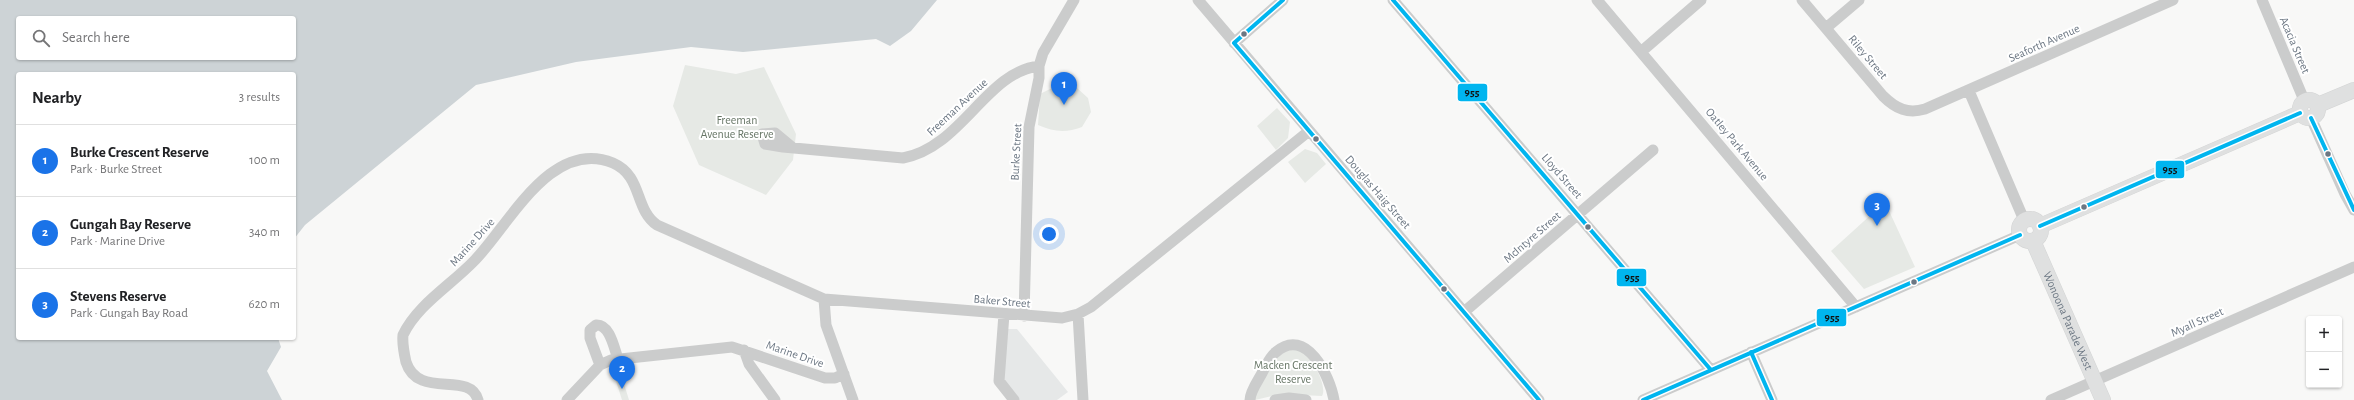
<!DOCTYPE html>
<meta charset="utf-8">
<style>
:root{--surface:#fff;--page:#f6f6f6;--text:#202124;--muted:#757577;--line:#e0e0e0;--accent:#1a73e8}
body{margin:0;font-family:"Alegreya Sans",sans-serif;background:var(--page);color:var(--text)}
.controls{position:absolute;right:12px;bottom:12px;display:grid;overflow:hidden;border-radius:4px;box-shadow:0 1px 3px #0004}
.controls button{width:36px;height:36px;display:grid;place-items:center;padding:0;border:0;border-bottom:1px solid var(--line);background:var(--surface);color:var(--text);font:20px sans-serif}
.you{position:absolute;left:1049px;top:234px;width:14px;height:14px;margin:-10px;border:3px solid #fff;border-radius:50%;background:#1a73e8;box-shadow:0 0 0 6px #1a73e833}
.badge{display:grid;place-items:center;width:26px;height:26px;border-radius:50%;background:var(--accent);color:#fff;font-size:13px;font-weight:700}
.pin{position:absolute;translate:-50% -33px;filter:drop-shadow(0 1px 2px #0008)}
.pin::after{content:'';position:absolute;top:21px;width:14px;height:12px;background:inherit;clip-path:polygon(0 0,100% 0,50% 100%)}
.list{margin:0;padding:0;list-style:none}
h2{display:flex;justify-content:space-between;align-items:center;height:52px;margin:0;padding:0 16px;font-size:17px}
h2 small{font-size:13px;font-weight:400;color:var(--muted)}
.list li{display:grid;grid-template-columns:26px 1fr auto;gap:12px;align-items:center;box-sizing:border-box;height:72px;padding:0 16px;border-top:1px solid var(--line)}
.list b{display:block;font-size:15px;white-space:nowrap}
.list p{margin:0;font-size:13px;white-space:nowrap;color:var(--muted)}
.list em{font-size:13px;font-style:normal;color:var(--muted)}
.icon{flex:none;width:22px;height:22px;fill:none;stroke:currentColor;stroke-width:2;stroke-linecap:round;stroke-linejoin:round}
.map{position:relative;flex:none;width:2354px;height:400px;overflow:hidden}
.search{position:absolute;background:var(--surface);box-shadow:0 1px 3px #0004;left:16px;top:16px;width:280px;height:44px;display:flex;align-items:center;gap:10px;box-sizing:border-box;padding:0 14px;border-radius:4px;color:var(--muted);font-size:15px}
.panel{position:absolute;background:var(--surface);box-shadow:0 1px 3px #0004;left:16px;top:72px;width:280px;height:268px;border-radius:4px}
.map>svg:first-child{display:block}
.built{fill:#e6e8e8}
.green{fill:#e6e9e5}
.water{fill:#cdd3d6;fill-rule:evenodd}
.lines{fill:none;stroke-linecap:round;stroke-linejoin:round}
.secondary-casing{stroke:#d4d5d5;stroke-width:16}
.street{stroke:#cbcccc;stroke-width:11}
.secondary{stroke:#dfe0e0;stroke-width:15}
.bus-1-casing{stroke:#fff;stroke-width:7}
.bus-1{stroke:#00b5ef;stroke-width:4}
.bus-dot{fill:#6c7783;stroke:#fff;stroke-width:1.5}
.labels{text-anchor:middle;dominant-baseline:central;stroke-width:4;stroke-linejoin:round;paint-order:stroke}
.street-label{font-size:12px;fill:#6c7783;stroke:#fff}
.park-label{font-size:12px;fill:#677666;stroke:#fff}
.line-badge{stroke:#fff;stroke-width:1.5}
.pale-badge-label{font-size:11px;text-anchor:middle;font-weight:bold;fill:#111}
</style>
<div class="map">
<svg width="2354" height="400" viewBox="0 0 2354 400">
<rect width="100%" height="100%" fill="#f8f8f7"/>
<path class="built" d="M1008,329H1017L1068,392L1057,400H1018L1002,381Z"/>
<path class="green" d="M685,65L736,74L764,67L796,134L793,160L766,195L699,165L673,106Z
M1077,88L1088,98L1091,112L1082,127C1066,133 1054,132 1038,125L1040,94L1050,89Z
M1277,108L1290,122L1288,138L1276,150L1257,126Z
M1305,149L1317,153L1326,164L1305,183L1288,162Z
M1885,202L1915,267L1864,289L1831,251Z
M1287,350C1291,350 1297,349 1300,350C1311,355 1328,386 1322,396L1281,394L1255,400V396L1273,361Z
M621,374L629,400H622L615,378Z"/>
<path class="water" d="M0,0H937L911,31L890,46L876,39L743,52L691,47L576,62L476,85L305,225L294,239V74H18V338H278L281,347L267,371L282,400H0ZM18,18H294V58H18Z"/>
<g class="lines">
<g class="secondary-casing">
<g id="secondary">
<circle cx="2309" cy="109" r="9"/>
<path d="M2318,105L2354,90"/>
<circle cx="2030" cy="230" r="11"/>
<path d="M2040,226L2300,113"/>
<path id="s1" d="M2033,241L2103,400"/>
</g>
</g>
<path class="street" d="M1198,0L1539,400
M1393,0L1711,370
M1597,0L1856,307
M1802,0L1883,96C1896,109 1908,114 1925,109L2173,0
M2262,0L2304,100
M1826,28L1859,0
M1234,43L1283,0
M1642,51L1701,0
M1969,91L2024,220
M2311,118L2345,194L2354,210
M793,148L775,133L762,134L765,144L783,147L903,158C962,147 986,72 1039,66
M824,299L826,325L853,400
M1464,312L1653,150
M1004,314L999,381L1014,400
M1078,314L1083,400
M1024,316L1029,127L1039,78V66L1043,53L1074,0
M744,350L749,364L775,400
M1751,352L1772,400
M600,365L590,338V330L596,325C610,324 614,348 618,359
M478,400C470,370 418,400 406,362C404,353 402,344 403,335C417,305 451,285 474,261C508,227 551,137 613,163C643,176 634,209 657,225L824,299L1062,318L1078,314L1091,307L1309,131
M567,400L600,365L611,360L732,347L825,378H835L844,374
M1250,400C1250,392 1257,382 1261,375C1265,368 1269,357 1276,352C1306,326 1330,376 1334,400
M1275,400L1289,398L1306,400
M1643,400L2020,235
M2051,400L2354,267"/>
<use href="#secondary" class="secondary"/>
<g class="bus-1-casing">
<path id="bus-1" d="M1393,0L1711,370
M1234,43L1539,400
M1234,43L1283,0
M2311,118L2354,210
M2040,226L2300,113
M1751,352L1772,400
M1643,400L2020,235"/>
</g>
<use href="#bus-1" class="bus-1"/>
</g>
<g class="bus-dot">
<circle cx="1244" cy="34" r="3.5"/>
<circle cx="1316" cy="139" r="3.5"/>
<circle cx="2328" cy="154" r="3.5"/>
<circle cx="2084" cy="207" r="3.5"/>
<circle cx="1588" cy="227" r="3.5"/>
<circle cx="1914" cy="282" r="3.5"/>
<circle cx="1444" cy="289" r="3.5"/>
</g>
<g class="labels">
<g class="street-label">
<text transform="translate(2044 43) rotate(-24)">Seaforth Avenue</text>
<text transform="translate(2295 45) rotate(67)">Acacia Street</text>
<text transform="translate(1868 57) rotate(50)">Riley Street</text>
<text transform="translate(957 107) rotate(-43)">Freeman Avenue</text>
<text transform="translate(1737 144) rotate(50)">Oatley Park Avenue</text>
<text transform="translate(1016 152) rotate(-87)">Burke Street</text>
<text transform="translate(1562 176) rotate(49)">Lloyd Street</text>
<text transform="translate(1378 192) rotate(49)">Douglas Haig Street</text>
<text transform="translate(1532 237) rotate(-41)">McIntyre Street</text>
<text transform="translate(472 242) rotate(-48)">Marine Drive</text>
<text transform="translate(1002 301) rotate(5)">Baker Street</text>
<text stroke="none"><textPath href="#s1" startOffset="87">Wonoona Parade West</textPath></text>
<text transform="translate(2197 322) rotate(-24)">Myall Street</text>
<text transform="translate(795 354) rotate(19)">Marine Drive</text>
</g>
<g class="park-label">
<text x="737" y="120">Freeman<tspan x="737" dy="14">Avenue Reserve</tspan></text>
<text x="1293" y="365">Macken Crescent<tspan x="1293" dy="14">Reserve</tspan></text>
</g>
</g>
<g class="line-badge">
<rect x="1457" y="83" width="31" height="19" rx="4" fill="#00b5ef"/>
<rect x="2155" y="160" width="30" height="19" rx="4" fill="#00b5ef"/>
<rect x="1616" y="268" width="31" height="19" rx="4" fill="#00b5ef"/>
<rect x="1816" y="308" width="31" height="19" rx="4" fill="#00b5ef"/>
</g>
<g class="pale-badge-label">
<text x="1472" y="96">955</text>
<text x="2170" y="173">955</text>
<text x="1632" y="281">955</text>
<text x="1832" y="321">955</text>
</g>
</svg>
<div class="controls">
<button>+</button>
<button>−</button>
</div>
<div class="you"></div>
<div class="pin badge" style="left:1064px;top:105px">1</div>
<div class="pin badge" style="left:622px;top:389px">2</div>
<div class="pin badge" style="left:1877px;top:226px">3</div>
<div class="search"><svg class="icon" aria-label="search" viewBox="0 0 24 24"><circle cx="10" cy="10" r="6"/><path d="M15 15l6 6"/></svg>Search here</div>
<section class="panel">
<h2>Nearby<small>3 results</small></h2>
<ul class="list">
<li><span class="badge">1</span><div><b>Burke Crescent Reserve</b><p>Park · Burke Street</p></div><em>100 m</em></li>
<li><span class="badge">2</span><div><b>Gungah Bay Reserve</b><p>Park · Marine Drive</p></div><em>340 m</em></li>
<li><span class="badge">3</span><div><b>Stevens Reserve</b><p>Park · Gungah Bay Road</p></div><em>620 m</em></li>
</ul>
</section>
</div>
